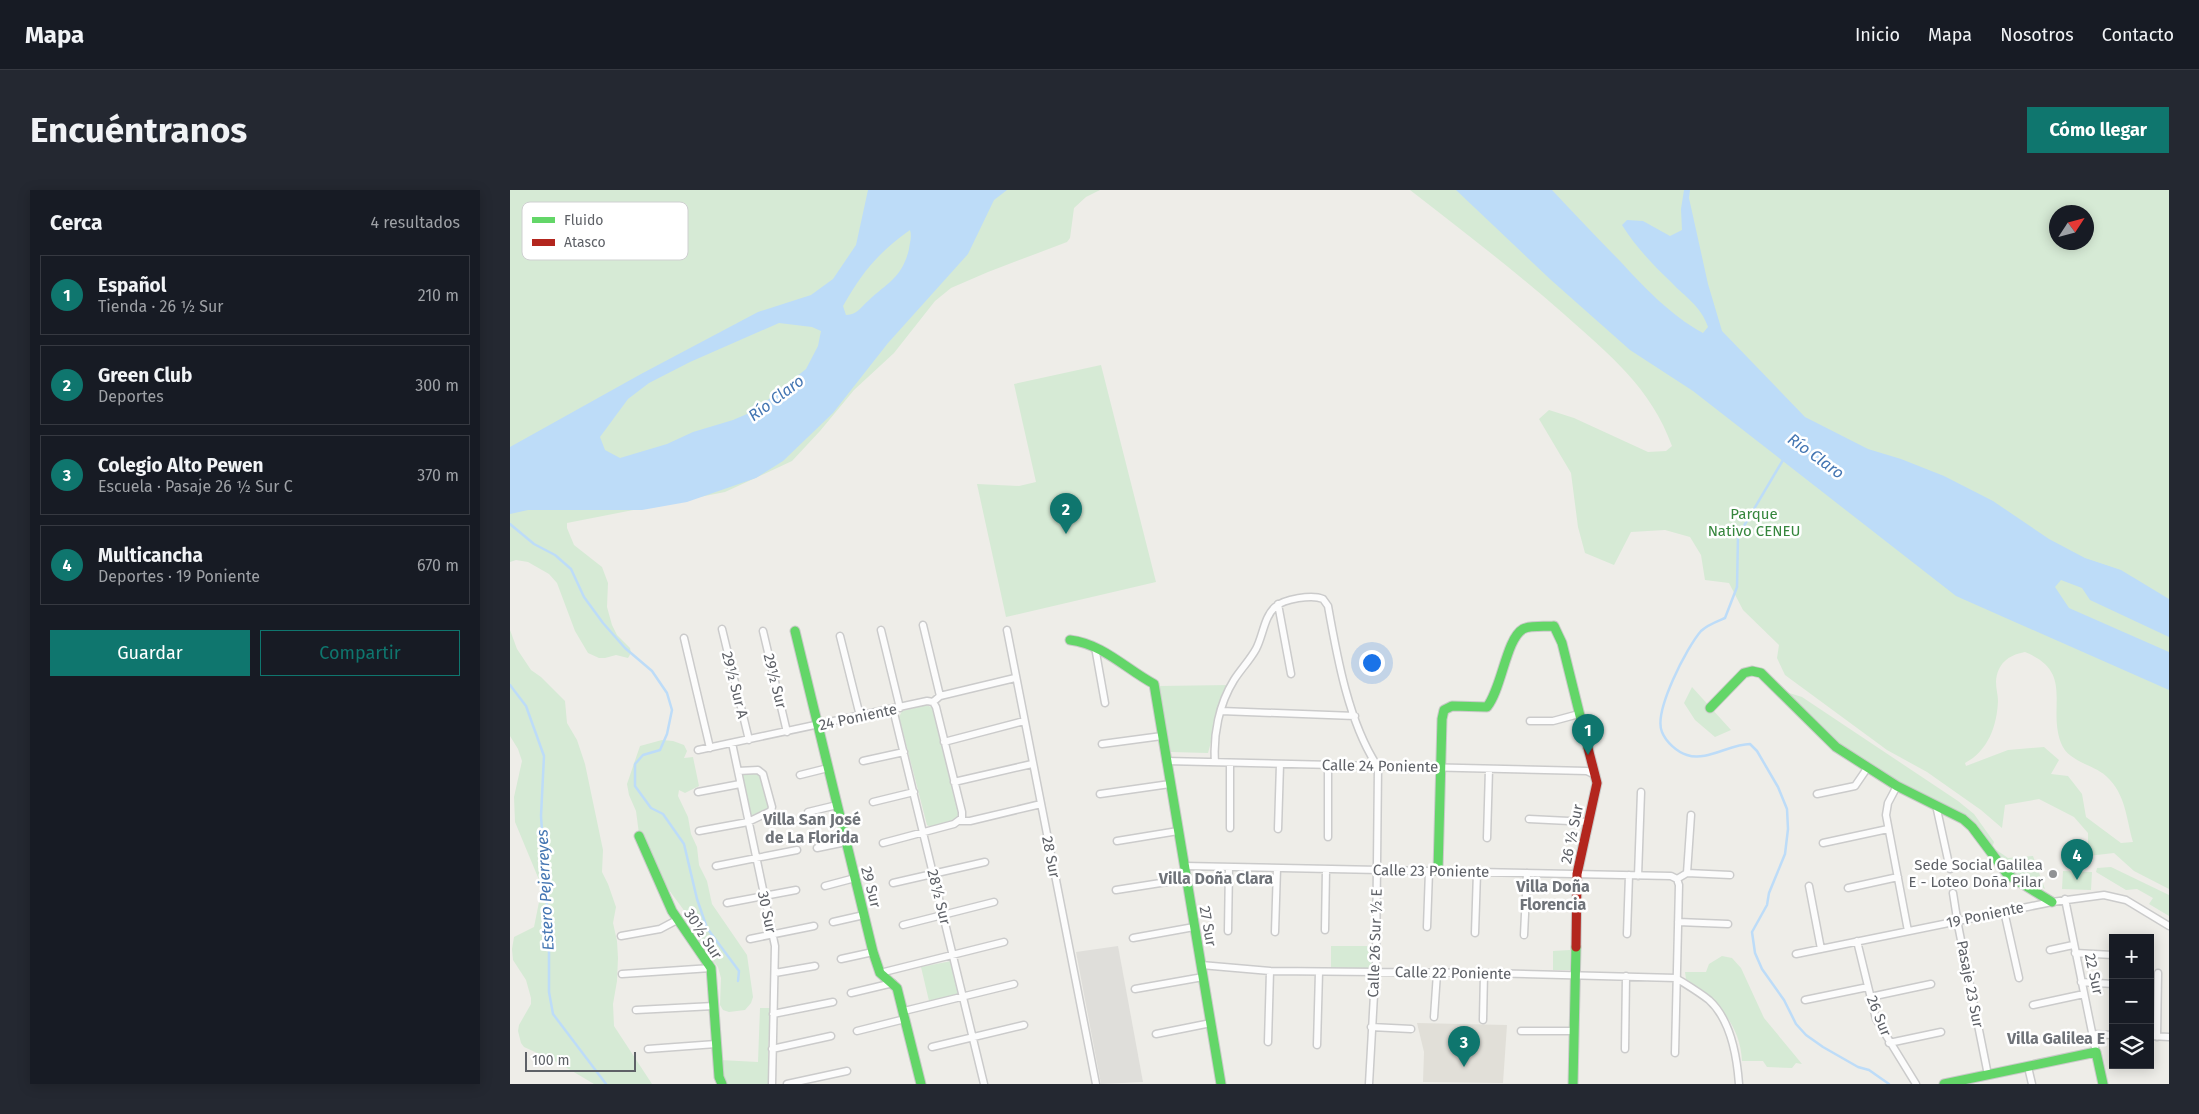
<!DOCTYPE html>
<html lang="es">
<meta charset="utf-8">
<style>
:root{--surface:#171b24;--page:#242831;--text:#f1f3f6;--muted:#9ea1a6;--line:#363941;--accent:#0f766e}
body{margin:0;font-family:"Fira Sans",sans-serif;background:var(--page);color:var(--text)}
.controls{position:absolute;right:15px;bottom:15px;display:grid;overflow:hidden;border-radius:0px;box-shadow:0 2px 12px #0003}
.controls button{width:45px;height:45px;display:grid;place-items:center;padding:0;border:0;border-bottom:1px solid var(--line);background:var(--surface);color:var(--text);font:25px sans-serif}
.compass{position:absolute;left:1539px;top:15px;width:45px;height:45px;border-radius:50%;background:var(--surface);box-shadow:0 2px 12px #0003;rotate:54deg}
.scale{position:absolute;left:15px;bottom:12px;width:111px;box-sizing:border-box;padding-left:5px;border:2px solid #5e6167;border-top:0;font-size:14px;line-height:18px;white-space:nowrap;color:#5e6167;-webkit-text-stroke:4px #fff;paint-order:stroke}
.you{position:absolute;left:861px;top:472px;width:18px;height:18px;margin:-12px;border:4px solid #fff;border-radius:50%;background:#1a73e8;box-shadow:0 0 0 8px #1a73e833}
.badge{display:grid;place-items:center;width:32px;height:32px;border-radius:50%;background:var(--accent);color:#fff;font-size:16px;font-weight:700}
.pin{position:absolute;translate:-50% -41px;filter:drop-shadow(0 1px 2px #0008)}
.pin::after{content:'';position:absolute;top:26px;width:18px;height:15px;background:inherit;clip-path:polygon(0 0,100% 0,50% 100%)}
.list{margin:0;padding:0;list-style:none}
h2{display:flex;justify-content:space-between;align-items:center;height:65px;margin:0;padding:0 20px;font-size:21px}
h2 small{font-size:16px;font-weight:400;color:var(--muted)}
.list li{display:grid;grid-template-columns:32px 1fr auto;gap:15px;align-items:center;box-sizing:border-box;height:80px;margin:0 10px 10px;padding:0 10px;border:1px solid var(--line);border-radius:0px}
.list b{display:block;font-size:19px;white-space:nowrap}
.list p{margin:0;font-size:16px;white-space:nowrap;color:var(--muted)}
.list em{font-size:16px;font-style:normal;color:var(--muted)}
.actions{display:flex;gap:10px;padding:15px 20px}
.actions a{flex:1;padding:11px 0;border:1px solid var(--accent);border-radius:0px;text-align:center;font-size:18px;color:var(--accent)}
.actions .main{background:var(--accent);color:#fff}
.icon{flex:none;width:28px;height:28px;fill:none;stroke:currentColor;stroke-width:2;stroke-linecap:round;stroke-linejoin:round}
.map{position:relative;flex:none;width:1659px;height:894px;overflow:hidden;border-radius:0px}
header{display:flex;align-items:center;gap:30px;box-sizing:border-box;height:70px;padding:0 25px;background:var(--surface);border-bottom:1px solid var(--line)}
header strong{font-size:24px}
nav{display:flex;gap:28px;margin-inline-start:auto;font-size:18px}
.intro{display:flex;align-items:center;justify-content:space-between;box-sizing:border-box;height:120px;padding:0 30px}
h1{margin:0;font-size:35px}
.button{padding:12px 22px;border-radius:0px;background:var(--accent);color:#fff;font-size:18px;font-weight:700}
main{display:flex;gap:30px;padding:0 30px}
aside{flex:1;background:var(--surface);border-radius:0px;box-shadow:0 2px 12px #0003}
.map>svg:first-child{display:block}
.industrial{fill:#dfdeda}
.education{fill:#e1dfd8}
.green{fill:#d6ead5;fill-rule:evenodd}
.water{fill:#bddcf8;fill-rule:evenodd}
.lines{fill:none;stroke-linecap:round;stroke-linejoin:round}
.stream{stroke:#bddcf8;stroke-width:2.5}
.street-casing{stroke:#cbcbcb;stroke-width:9}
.fast-casing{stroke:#cacac9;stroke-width:11}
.jam-casing{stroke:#cacac9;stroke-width:11}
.street{stroke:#fcfcfc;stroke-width:6}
.fast{stroke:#63d668;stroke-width:9}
.jam{stroke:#b3261e;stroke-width:9}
.poi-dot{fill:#909294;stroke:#fff;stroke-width:2}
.labels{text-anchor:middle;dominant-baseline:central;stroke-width:5;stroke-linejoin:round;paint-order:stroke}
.park-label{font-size:15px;fill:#36863d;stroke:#fff}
.street-label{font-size:15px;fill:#5e6167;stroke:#fff}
.poi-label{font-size:15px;fill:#5e6167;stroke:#fff;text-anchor:end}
.water-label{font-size:16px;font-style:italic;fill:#4375b2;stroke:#fff}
.neighbourhood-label{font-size:16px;font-weight:bold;fill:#6f7379;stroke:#fff}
.key{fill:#fff;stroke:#cfd0d1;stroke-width:1}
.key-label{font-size:14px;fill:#5e6167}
</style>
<header>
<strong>Mapa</strong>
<nav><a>Inicio</a><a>Mapa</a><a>Nosotros</a><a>Contacto</a></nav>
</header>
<div class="intro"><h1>Encuéntranos</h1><a class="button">Cómo llegar</a></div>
<main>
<aside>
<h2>Cerca<small>4 resultados</small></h2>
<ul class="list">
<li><span class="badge">1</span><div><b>Español</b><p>Tienda · 26 ½ Sur</p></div><em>210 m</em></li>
<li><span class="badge">2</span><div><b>Green Club</b><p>Deportes</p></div><em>300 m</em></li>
<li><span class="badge">3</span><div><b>Colegio Alto Pewen</b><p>Escuela · Pasaje 26 ½ Sur C</p></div><em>370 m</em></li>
<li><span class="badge">4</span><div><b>Multicancha</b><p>Deportes · 19 Poniente</p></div><em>670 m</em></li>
</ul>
<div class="actions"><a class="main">Guardar</a><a>Compartir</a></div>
</aside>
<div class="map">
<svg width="1659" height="894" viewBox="0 0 1659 894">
<rect width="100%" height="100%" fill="#eeede8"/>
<path class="industrial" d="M608,756L633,892L591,894L566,762Z"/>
<path class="education" d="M907,833L997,835L993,893L913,892L914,862Z"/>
<path class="green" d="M0,0H590L576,7L564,18L560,48L557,52L478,82L441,98L425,111L384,163L344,200L310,241L282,271L215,302L57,333V338L64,355L92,377L98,393L97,417L102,435L107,445L120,458L121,463L118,468L106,465L95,468H89L78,463L65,441L47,393L39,384L18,372L6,370L0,372Z
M900,0H1659V699L1624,681L1604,663L1578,666V643L1564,627L1529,609L1495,615L1492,638L1471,620L1417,582L1377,560L1275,485L1267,468L1269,455L1233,420L1219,393L1195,390L1191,365L1180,347L1155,340L1121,342L1104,375L1075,363L1068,337L1061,283L1029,229L1039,220L1064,228L1138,262L1156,261L1162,256C1141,198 1100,165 1055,125C1005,81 953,41 900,0ZM1546,22H1576V52H1546ZM1515,462C1565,482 1537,516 1551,553C1558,572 1583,574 1596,586C1616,604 1616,628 1623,652L1611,653L1576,627L1572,604L1558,586L1541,584L1549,570L1534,557L1498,560L1456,576L1455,573C1478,561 1487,536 1488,511C1488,505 1486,499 1486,492C1487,474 1498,465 1515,462Z
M591,175L646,392L496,427L467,294L509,296L526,292L504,194Z
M0,440L7,459L21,480L31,487L55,511L57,533L67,550L75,574L93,660L92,682L98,694L106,717L103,733L107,751L108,768L107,791L103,814L104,836L142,894H84L47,872L14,857L11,853L8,841L9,835L21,814V808L16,790L3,770L2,759L4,747L24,737L32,697L5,632L4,607L12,571L8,559L0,546Z
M721,495L708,527L698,563L661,562L648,496Z
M1182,497L1221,540L1205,547L1185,530L1174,513Z
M1276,502L1292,507L1448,611L1464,624L1484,652L1483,655L1480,656L1467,636L1383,591L1334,561Z
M417,515L424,519L449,623L445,631L422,638L417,635L389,527L392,521Z
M152,550L163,551L174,555L177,561L174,568L183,567L189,596L175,603L169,600L168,606L178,627L181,644L187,657L189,675L197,691L202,714L237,765L243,807L241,813L235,820L219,822L213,820L210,815L211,788L208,777L190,755L173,719L156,696L129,644L126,621L119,605L117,594L130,556Z
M249,583L253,587L259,617L256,623L239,629L231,585Z
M1485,659L1498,668L1523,666L1535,699L1504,683Z
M1601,677L1659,705V726L1639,714L1643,708L1627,699L1616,700L1586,682L1587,678Z
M1553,681L1582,682L1581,700L1552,699Z
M821,756H865V781L821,782Z
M1060,760V780H1043V761Z
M1212,766L1222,768L1231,778L1254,828L1292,874L1286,873L1282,878L1257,877L1253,871H1232C1230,832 1205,810 1176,789L1175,782H1196L1199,774Z
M441,771L448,804L419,811L411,777Z
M250,818H260L258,864L260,894H216L211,887L210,870L248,872Z"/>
<path class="water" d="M358,0H497L484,10L458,64L378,153L323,223L273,271L246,288L177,312L132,320H18L0,324V257L131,184L248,122L301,105L323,89L346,55ZM400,40C402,46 400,52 399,59C392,88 378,92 358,111C350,118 348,124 336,125L333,116C353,81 368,63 400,40ZM269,133L302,137L311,141L308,156L296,179L244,221L223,230L183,242L157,254L110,268L95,260L90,247L118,209L139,193L180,172Z
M946,0H1042C1064,23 1086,47 1109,70C1134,97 1160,125 1193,143L1198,137C1191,116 1175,107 1161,92C1143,75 1125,56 1112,35L1117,30L1133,31L1160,46L1172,40L1171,19L1174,0H1180L1179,8L1198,94L1212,141L1295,227L1358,259L1391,269L1434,286L1483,311L1539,349L1575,368L1611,380L1659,409V447L1580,410L1572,398L1551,390L1545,397L1559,418L1659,462V500L1446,406L1183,201L1120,160L1041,90Z"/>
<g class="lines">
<path class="stream" d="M1273,270L1228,346L1227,397L1215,428C1208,431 1197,435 1191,441C1177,457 1143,522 1152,542C1156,552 1167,562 1177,565C1196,572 1220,554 1240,554L1247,561L1268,597L1277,619L1278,639L1275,664L1259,703L1257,715L1242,742L1245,763L1252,779L1274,810L1286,834L1296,845L1313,857L1348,877L1359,880L1379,894
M0,334L24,354L45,365L61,379L74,407L93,433L115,458L142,481L157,503L162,520L157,544L150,560L133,565L125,574V596L141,618L153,624L174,654L187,709L197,738L229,781L228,791
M0,495L16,516L34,566L31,626L39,747V802L43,824L96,894"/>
<g class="street-casing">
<path id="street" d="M768,414L781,484
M413,435L430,506
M212,439L239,550
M371,440L390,518
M497,440L586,894
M253,441L277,542
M330,446L350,526
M174,448L200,558
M585,457L595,513
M383,519L474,894
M711,521L845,526
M1020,531H1043L1069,524
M434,552L514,531
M222,553L265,756L262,894
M592,554L652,546
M188,560L417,511L423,512L430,506L505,488
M353,571L394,562
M656,571L1077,581L1083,584
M705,572C703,545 709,514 724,490C731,479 740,470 746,459C753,446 754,427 765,417C774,409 802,404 813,409L818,416C827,467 839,534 868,577L866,769L859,894
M818,575V647
M290,585L318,578
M444,592L522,574
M1387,596L1378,613L1376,625L1398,741
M188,602L230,594
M590,604L660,594
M1307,604L1345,596L1358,577
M363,612L404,602
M1426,615L1440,679
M298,622L327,615
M1019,629L1079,632
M450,631H460L531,614
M720,638V573
M768,639L770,574
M189,641L238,632L261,621L262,617L253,584L248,580L228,581
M977,648L979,579
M607,651L668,641
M373,653L444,634L452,628V622L426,517L423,512
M1313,653L1378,639
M307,658L336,652
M206,676L287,660
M674,676L1161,686L1167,689
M1177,683L1220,685
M1128,686L1131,602
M1167,689L1177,683L1181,625
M383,693L475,672
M315,696L345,688
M1299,696L1311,759
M1338,698L1388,687
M606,700L676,689
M1443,703L1448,735L1478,885
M1555,709L1586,862
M217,713L286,700
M1494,721L1509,788
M323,732L354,725
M1168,732L1218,734
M393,735L484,712
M917,737L919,681
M815,740L816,679
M718,741L719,677
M765,742L767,678
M965,743L967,682
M1117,744L1119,685
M1014,745L1017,683
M111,746L150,739L167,730
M623,748L684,737
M240,749L304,736
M1347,751L1366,829L1406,894
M1540,760L1563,755
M1565,763L1603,765
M1286,764L1542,712L1594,705L1616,710L1659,736
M331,769L363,762
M691,775L760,781L974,783L1166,788
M265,783L305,776
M370,783L494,752
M112,784L201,778
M1166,788C1177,795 1189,802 1199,810C1221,830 1227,867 1229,894
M1571,792L1603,794
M625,799L693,787
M341,803L383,793
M1360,807L1421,794
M1295,810L1358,797
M1523,815L1574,804
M126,820L204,816
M394,821L504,794
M263,824L323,812
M924,827L927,783
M973,830L974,783
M861,837L901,839
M347,841L395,829
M1011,841H1064
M646,844L701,833
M1582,844L1603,845
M1640,846L1659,847
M1647,847L1648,783
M758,852L760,781
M1379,853L1431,842
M807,855L809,782
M422,857L514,835
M138,859L206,854
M262,859L321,846
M1115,859L1116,786
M1165,863L1169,695L1167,689
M1518,877L1522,894
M277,894L337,881"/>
</g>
<g class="fast-casing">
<path id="fast" d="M285,441L363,762L370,783L387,798L411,894
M560,450C593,454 616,479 644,494L711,894
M1200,518L1234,483L1242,481L1251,483L1326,557L1387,596L1453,629L1462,637L1498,685L1542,712
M129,646L162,721L201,778L209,887L212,894
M928,681L932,529L934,520L942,516L977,517C992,498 996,449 1013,439C1020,435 1035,437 1044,436L1052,453L1078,558
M1063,894L1066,757
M1434,894L1586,862L1593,894"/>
</g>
<g class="jam-casing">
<path id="jam" d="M1066,757L1067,684L1087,593L1078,558"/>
</g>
<use href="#street" class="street"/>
<use href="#fast" class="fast"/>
<use href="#jam" class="jam"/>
</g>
<circle class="poi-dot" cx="1543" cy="684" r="5"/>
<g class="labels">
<g class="park-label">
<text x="1244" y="324">Parque<tspan x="1244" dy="17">Nativo CENEU</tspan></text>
</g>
<g class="street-label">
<text transform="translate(265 491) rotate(76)">29½ Sur</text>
<text transform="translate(225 495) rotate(76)">29½ Sur A</text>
<text transform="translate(348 527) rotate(-12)">24 Poniente</text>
<text transform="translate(870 576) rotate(1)">Calle 24 Poniente</text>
<text transform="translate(1062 644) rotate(-78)">26 ½ Sur</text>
<text transform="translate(541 667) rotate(79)">28 Sur</text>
<text transform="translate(921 681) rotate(1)">Calle 23 Poniente</text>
<text transform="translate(361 697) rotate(76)">29 Sur</text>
<text transform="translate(429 707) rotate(76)">28½ Sur</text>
<text transform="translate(257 722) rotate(78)">30 Sur</text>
<text transform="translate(1475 725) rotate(-12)">19 Poniente</text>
<text transform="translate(698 736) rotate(80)">27 Sur</text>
<text transform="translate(193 744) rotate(57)">30½ Sur</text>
<text transform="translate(865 753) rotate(-88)">Calle 26 Sur ½ E</text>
<text transform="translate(943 783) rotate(1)">Calle 22 Poniente</text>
<text transform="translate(1584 784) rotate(78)">22 Sur</text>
<text transform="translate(1460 794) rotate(79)">Pasaje 23 Sur</text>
<text transform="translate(1369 826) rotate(68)">26 Sur</text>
</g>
<g class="poi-label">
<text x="1533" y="675">Sede Social Galilea<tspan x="1533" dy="17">E - Loteo Doña Pilar</tspan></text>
</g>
<g class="water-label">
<text transform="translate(266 208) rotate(-37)">Río Claro</text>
<text transform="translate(1306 266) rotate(36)">Río Claro</text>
<text transform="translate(35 700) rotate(-93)">Estero Pejerreyes</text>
</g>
<g class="neighbourhood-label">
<text x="302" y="629">Villa San José<tspan x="302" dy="18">de La Florida</tspan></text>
<text x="706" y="688">Villa Doña Clara</text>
<text x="1043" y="696">Villa Doña<tspan x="1043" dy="18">Florencia</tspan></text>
<text x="1546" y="848">Villa Galilea E</text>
</g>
</g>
<rect x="12" y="12" width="166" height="58" rx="8" class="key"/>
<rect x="22" y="27" width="23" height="6" fill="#63d668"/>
<rect x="22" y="49" width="23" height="7" fill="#b3261e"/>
<g class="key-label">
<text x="54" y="35">Fluido</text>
<text x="54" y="57">Atasco</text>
</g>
</svg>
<div class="controls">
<button>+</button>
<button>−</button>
<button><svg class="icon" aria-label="layers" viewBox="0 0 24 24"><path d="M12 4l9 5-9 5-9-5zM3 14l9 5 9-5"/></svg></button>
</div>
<svg class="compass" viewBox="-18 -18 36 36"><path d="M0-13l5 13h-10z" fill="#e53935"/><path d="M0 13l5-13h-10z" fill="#9ea1a6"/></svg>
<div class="scale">100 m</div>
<div class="you"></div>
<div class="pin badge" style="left:1078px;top:565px">1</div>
<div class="pin badge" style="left:556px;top:344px">2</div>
<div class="pin badge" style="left:954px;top:877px">3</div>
<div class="pin badge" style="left:1567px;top:690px">4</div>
</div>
</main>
